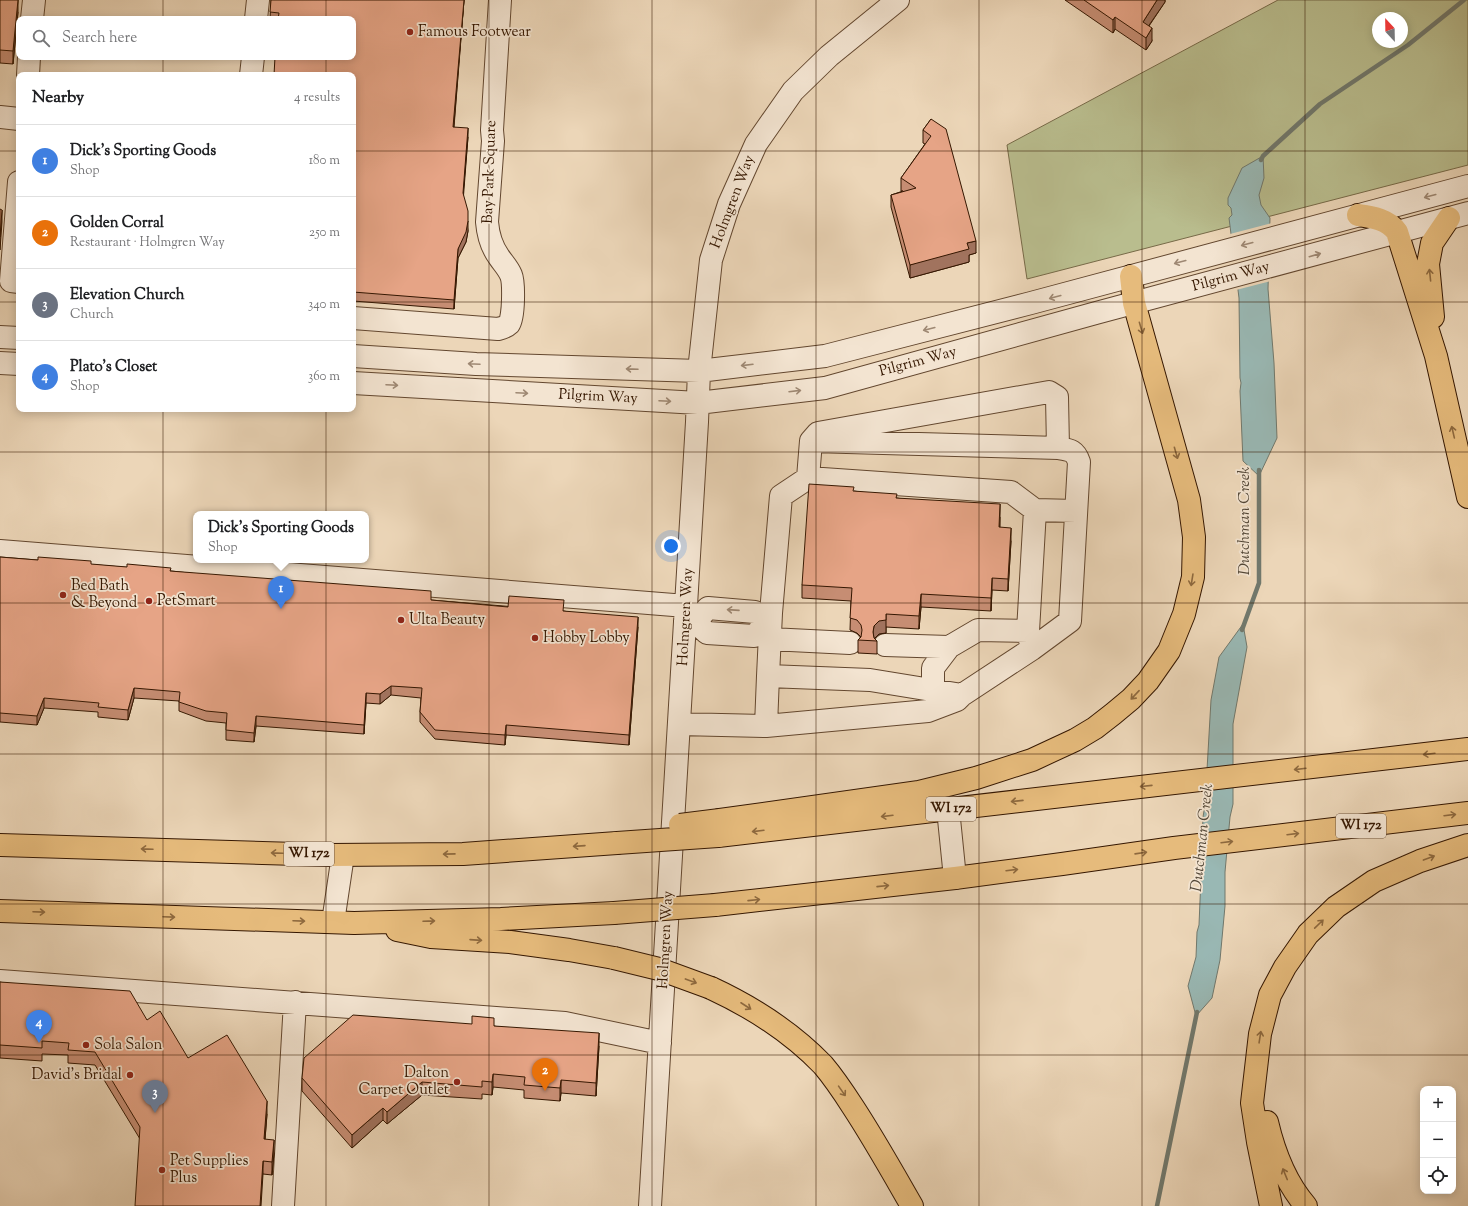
<!DOCTYPE html>
<meta charset="utf-8">
<style>
:root{--surface:#fff;--page:#f6f6f6;--text:#202124;--muted:#757577;--line:#e0e0e0;--accent:#2563eb}
body{margin:0;font-family:"Sorts Mill Goudy",serif;background:var(--page);color:var(--text)}
.controls{position:absolute;right:12px;bottom:12px;display:grid;overflow:hidden;border-radius:8px;box-shadow:0 2px 10px #0003}
.controls button{width:36px;height:36px;display:grid;place-items:center;padding:0;border:0;border-bottom:1px solid var(--line);background:var(--surface);color:var(--text);font:20px sans-serif}
.compass{position:absolute;left:1372px;top:12px;width:36px;height:36px;border-radius:50%;background:var(--surface);box-shadow:0 2px 10px #0003;rotate:338deg}
.you{position:absolute;left:671px;top:546px;width:14px;height:14px;margin:-10px;border:3px solid #fff;border-radius:50%;background:#1a73e8;box-shadow:0 0 0 6px #1a73e833}
.badge{display:grid;place-items:center;width:26px;height:26px;border-radius:50%;background:var(--accent);color:#fff;font-size:13px;font-weight:700}
.pin{position:absolute;translate:-50% -33px;filter:drop-shadow(0 1px 2px #0008)}
.pin::after{content:'';position:absolute;top:21px;width:14px;height:12px;background:inherit;clip-path:polygon(0 0,100% 0,50% 100%)}
.popup{position:absolute;left:193px;top:511px;width:176px;height:52px;box-sizing:border-box;display:grid;place-content:center;border-radius:8px;background:var(--surface);filter:drop-shadow(0 1px 3px #0005);font-size:13px;white-space:nowrap;color:var(--muted)}
.popup b{font-size:15px;color:var(--text)}
.popup::after{content:'';position:absolute;left:50%;top:100%;margin-left:-8px;border:8px solid transparent;border-top-color:var(--surface)}
.list{margin:0;padding:0;list-style:none}
h2{display:flex;justify-content:space-between;align-items:center;height:52px;margin:0;padding:0 16px;font-size:17px}
h2 small{font-size:13px;font-weight:400;color:var(--muted)}
.list li{display:grid;grid-template-columns:26px 1fr auto;gap:12px;align-items:center;box-sizing:border-box;height:72px;padding:0 16px;border-top:1px solid var(--line)}
.list b{display:block;font-size:15px;white-space:nowrap}
.list p{margin:0;font-size:13px;white-space:nowrap;color:var(--muted)}
.list em{font-size:13px;font-style:normal;color:var(--muted)}
.icon{flex:none;width:22px;height:22px;fill:none;stroke:currentColor;stroke-width:2;stroke-linecap:round;stroke-linejoin:round}
.map{position:relative;flex:none;width:1468px;height:1206px;overflow:hidden}
.search{position:absolute;background:var(--surface);box-shadow:0 2px 10px #0003;left:16px;top:16px;width:340px;height:44px;display:flex;align-items:center;gap:10px;box-sizing:border-box;padding:0 14px;border-radius:8px;color:var(--muted);font-size:15px}
.panel{position:absolute;background:var(--surface);box-shadow:0 2px 10px #0003;left:16px;top:72px;width:340px;height:340px;border-radius:8px}
.map>svg:first-child{display:block}
.green{fill:#b9bd8e;stroke:#776a48;fill-rule:evenodd}
.water{fill:#99b8b4;stroke:#71786c}
.pier{fill:#ecd6b8}
.lines{fill:none;stroke-linecap:round;stroke-linejoin:round}
.stream{stroke:#71786c;stroke-width:4.5}
.minor-casing{stroke:#63472f;stroke-width:24}
.highway-casing{stroke:#351701;stroke-width:24}
.minor{stroke:#f3e4d1;stroke-width:22}
.highway{stroke:#e6bb7c;stroke-width:22}
.highway-bridge-casing{stroke:#351701;stroke-width:24;stroke-linecap:butt}
.highway-bridge{stroke:#e6bb7c;stroke-width:22}
.wall{fill:#c68d73;stroke:#351701}
.shaded-wall{fill:#a1735e;stroke:#351701}
.building{fill:#e6a486;stroke:#351701}
.oneway{stroke:#9e8873}
.oneway2{stroke:#8e693e}
.grid{fill:none;stroke:#351701;stroke-width:1;stroke-opacity:0.55}
.poi-dot{fill:#8f2418;stroke:#f3e4d1;stroke-width:1.5}
.labels{text-anchor:middle;dominant-baseline:central;stroke-width:3.5;stroke-linejoin:round;paint-order:stroke}
.shield{fill:#f3e4d1;stroke:#6e543f;stroke-width:1}
.shield-label{font-size:14px;font-weight:bold;fill:#351701}
.poi-label{font-size:15px;fill:#351701;stroke:#f3e4d1;text-anchor:start}
.street-label{font-size:15px;fill:#351701;stroke:#f3e4d1}
.water-label{font-size:16px;font-style:italic;fill:#534737;stroke:#f3e4d1}
</style>
<div class="map">
<svg width="1468" height="1206" viewBox="0 0 1468 1206">
<rect width="100%" height="100%" fill="#ecd6b8"/>
<filter id="stains"><feTurbulence type="fractalNoise" baseFrequency=".005" numOctaves="4"/><feColorMatrix values="0 0 0 0 .2 0 0 0 0 .09 0 0 0 0 .02 0 0 0 .5 -.17"/></filter>
<radialGradient id="worn" r=".72"><stop offset=".6" stop-color="#630" stop-opacity="0"/><stop offset="1" stop-color="#630" stop-opacity=".3"/></radialGradient>
<path class="green" d="M1278,0H1468V165L1027,279L1007,145ZM1378,18H1402V42H1378Z"/>
<path class="water" d="M1263,156L1264,178L1259,195L1261,205L1270,218L1268,289L1274,363L1277,438L1259,476L1243,461L1240,391L1241,383L1240,378L1239,298L1229,218L1232,215L1231,208L1228,205V198L1242,168Z
M1243,624L1247,647L1233,724V804L1230,817L1225,872V906L1220,960L1212,998L1196,1016L1188,986L1196,957L1197,932L1199,925L1201,877L1202,874L1201,868L1203,817L1205,805L1211,700L1219,657Z"/>
<path class="pier" d="M1272,223L1271,281L1236,290L1230,234Z"/>
<g class="lines">
<path class="stream" d="M1261,160L1263,156L1320,104L1408,45L1464,0
M1242,630L1259,583V470
M1157,1206L1197,1012"/>
<g class="minor-casing">
<path id="minor" d="M32,19L34,0
M256,19L258,0
M28,75L29,57
M251,75L253,57
M0,117L19,119
M19,182L11,281L19,282
M353,318L498,329C502,328 506,327 509,324C514,317 514,282 511,275C508,268 503,263 499,257C491,246 488,234 487,222L493,141L492,130L500,0
M0,337L19,338
M353,356L476,364L699,371L825,356L1031,303L1468,186
M0,363L19,364
M353,383L698,403L825,388L1096,313L1468,213
M808,478L1011,492L1035,510L1028,631L1032,649L962,695L870,680L768,676L771,613L781,496Z
M808,478L811,441L818,433L1049,392L1057,397L1058,448L811,441
M1035,510L1076,511
M0,551L686,606
M685,621L695,622L707,633L754,636L766,624L755,612L708,608L695,622
M770,639L850,643
M885,645L949,647L978,630L1028,631
M1032,649L1070,621L1079,462C1075,450 1070,450 1058,448
M933,690V668L949,647
M679,724L766,726L928,711L957,700L962,695
M766,726L768,676
M948,809L955,878
M333,922L343,855
M0,981L565,1023L660,1043
M283,1206L295,1002
M650,1206L697,422L699,371L711,260L729,204L756,144L793,91L829,56L898,0"/>
</g>
<g class="highway-casing">
<path id="highway" d="M1358,215C1372,217 1388,219 1397,232L1436,356L1468,497
M1433,317L1428,264L1432,243L1449,218
M720,820L919,792L976,778L1032,760L1075,740L1095,728L1113,714L1131,699L1148,681L1169,651L1184,614L1193,577L1194,537L1189,500L1134,303L1131,276
M718,836L1468,749
M0,845L331,855L463,854L617,843
M715,905L955,878L1062,864L1174,848L1468,813
M0,911L354,923L501,919L614,913
M397,930L431,937L510,942L569,950L614,958
M711,988C752,1007 791,1032 823,1065C834,1078 844,1093 853,1107C874,1139 893,1173 912,1206
M1267,1122C1274,1152 1286,1183 1306,1206
M1271,1206L1258,1142L1252,1103L1260,1034L1270,995L1285,967L1308,934L1336,907L1374,881L1420,861L1468,845"/>
</g>
<use href="#minor" class="minor"/>
<use href="#highway" class="highway"/>
<g class="highway-bridge-casing">
<path id="highway-bridge" d="M680,825L720,820
M617,843L718,836
M614,913L715,905
M614,958L659,969L711,988"/>
</g>
<use href="#highway-bridge" class="highway-bridge"/>
</g>
<path class="wall" d="M0,0L18,12L13,64L0,63Z
M271,0H464L454,127L468,137L463,195L468,231L466,242L458,258L454,309L353,301V19H270Z
M1065,0H1165V2L1149,26L1152,41L1146,50L1115,29L1113,33Z
M931,119L976,253L969,255V262L910,278L891,207V195L903,191H901V178L925,144L923,143V130Z
M854,491L897,498L1000,517V527L1011,541L1008,591L992,590L991,611L921,607L919,629L886,627V633L879,634L874,639L877,641V654L858,653V640L861,637L857,633L850,630L851,601L802,598V585Z
M0,557L171,571L431,600L564,611L638,627L629,745L506,735L505,745L435,739L420,722V712L421,698L391,695L380,704L366,703L364,734L256,726L254,742L226,740V723L206,721L179,711V701L134,698L128,720L98,717V712L44,708L37,725L0,722Z
M0,982L147,1020L188,1058L267,1114L265,1139L274,1153L272,1175L263,1174L140,1139L95,1065L68,1063V1055L42,1054V1061L0,1058Z
M494,1026L599,1046L596,1096L561,1093L560,1101L524,1098V1090L493,1087L492,1095L482,1094V1099L422,1095L387,1124L383,1120L352,1148L302,1091V1078Z"/>
<path class="shaded-wall" d="M18,0V12L13,64V51Z
M464,0L453,136V127Z
M1157,0H1165V2L1143,34V22Z
M1115,17V29L1113,33V20Z
M1152,28V41L1146,50V38Z
M468,128V137L463,202V193Z
M2,210V222L0,250V237Z
M468,221V231L466,242L458,258L454,309V300L458,249Z
M976,241V253L969,255V262L910,278V265L967,243Z
M1000,504V517L999,540V527Z
M1011,528V541L1008,591V579Z
M992,578V590L991,611V598Z
M921,594V607L919,629V616Z
M886,614V633L879,634L874,639L873,632L874,626Z
M638,617V627L629,745V735Z
M391,686V695L380,704V694Z
M134,688V698L128,720V710Z
M366,693V703L364,734V725Z
M44,698V708L37,725V716Z
M256,716V726L254,742V733Z
M506,725V735L505,745V735Z
M599,1033V1046L596,1096V1083Z
M493,1074V1087L492,1095V1082Z
M561,1080V1093L560,1101V1088Z
M422,1082V1095L387,1124V1112Z
M267,1101V1114L264,1152V1139Z
M383,1108V1120L352,1148V1135Z
M274,1140V1153L272,1175V1162Z
M263,1161V1174L261,1206H260Z"/>
<path class="building" d="M0,0H18L13,51L0,50Z
M271,0H464L453,127L468,128L463,193L468,211V221L466,232L458,249L454,300L353,292V75H274L275,57H353V19H278L279,13L270,12Z
M1084,0H1157L1143,22L1152,28L1146,38L1115,17L1113,20Z
M931,119L946,129L976,241L967,243L969,249L910,265L891,195L916,188L901,178L931,136L923,130Z
M0,209L2,210L0,237Z
M809,484L854,487L853,491L897,494L896,498L1000,504L999,527L1011,528L1008,579L992,578L991,598L921,594L919,616L886,614V620L879,621L874,626L873,632L874,638L877,641L858,640L861,637L862,630L861,625L857,620L850,618L852,588L802,585Z
M0,557L38,560V557L91,561V564L127,567V564L171,568L170,571L431,591V600L508,607L509,596L564,600L563,611L638,617L629,735L506,725L505,735L435,730L420,712L422,688L391,686L380,694L366,693L364,725L256,716L254,733L226,730L227,713L206,711L179,702L180,692L134,688L128,710L98,707L99,703L44,698L37,716L0,713Z
M0,982L130,991L147,1020L160,1011L188,1058L227,1035L267,1101L264,1139L274,1140L272,1162L263,1161L260,1206H135L140,1127L95,1052L68,1050L69,1043L42,1041V1048L0,1045Z
M353,1015L472,1024V1016L494,1018V1026L599,1033L596,1083L561,1080L560,1088L524,1085L525,1077L493,1074L492,1082L482,1081V1087L422,1082L387,1112L383,1108L352,1135L302,1078L304,1058Z"/>
<defs><path id="oneway-shaft" d="M-6 0H5M1.5-3L5.5 0L1.5 3" fill="none" stroke-width="1.6" stroke-linecap="round" stroke-linejoin="round"/></defs>
<g class="oneway">
<use href="#oneway-shaft" transform="translate(1430 196) rotate(165)"/>
<use href="#oneway-shaft" transform="translate(1247 244) rotate(165)"/>
<use href="#oneway-shaft" transform="translate(1315 255) rotate(-16)"/>
<use href="#oneway-shaft" transform="translate(1180 262) rotate(165)"/>
<use href="#oneway-shaft" transform="translate(1055 297) rotate(165)"/>
<use href="#oneway-shaft" transform="translate(929 329) rotate(166)"/>
<use href="#oneway-shaft" transform="translate(474 364) rotate(-177)"/>
<use href="#oneway-shaft" transform="translate(747 365) rotate(173)"/>
<use href="#oneway-shaft" transform="translate(632 369) rotate(-178)"/>
<use href="#oneway-shaft" transform="translate(392 385) rotate(3)"/>
<use href="#oneway-shaft" transform="translate(795 391) rotate(-7)"/>
<use href="#oneway-shaft" transform="translate(522 393) rotate(3)"/>
<use href="#oneway-shaft" transform="translate(665 401) rotate(3)"/>
<use href="#oneway-shaft" transform="translate(733 610) rotate(-176)"/>
</g>
<g class="oneway2">
<use href="#oneway-shaft" transform="translate(1430 275) rotate(-96)"/>
<use href="#oneway-shaft" transform="translate(1141 328) rotate(74)"/>
<use href="#oneway-shaft" transform="translate(1453 432) rotate(-103)"/>
<use href="#oneway-shaft" transform="translate(1176 453) rotate(74)"/>
<use href="#oneway-shaft" transform="translate(1192 580) rotate(99)"/>
<use href="#oneway-shaft" transform="translate(1135 695) rotate(133)"/>
<use href="#oneway-shaft" transform="translate(1429 754) rotate(173)"/>
<use href="#oneway-shaft" transform="translate(1300 769) rotate(173)"/>
<use href="#oneway-shaft" transform="translate(1146 786) rotate(174)"/>
<use href="#oneway-shaft" transform="translate(1017 801) rotate(174)"/>
<use href="#oneway-shaft" transform="translate(1450 815) rotate(-7)"/>
<use href="#oneway-shaft" transform="translate(887 816) rotate(173)"/>
<use href="#oneway-shaft" transform="translate(758 831) rotate(173)"/>
<use href="#oneway-shaft" transform="translate(1293 834) rotate(-7)"/>
<use href="#oneway-shaft" transform="translate(1227 842) rotate(-7)"/>
<use href="#oneway-shaft" transform="translate(579 846) rotate(176)"/>
<use href="#oneway-shaft" transform="translate(147 849) rotate(-178)"/>
<use href="#oneway-shaft" transform="translate(277 853) rotate(-178)"/>
<use href="#oneway-shaft" transform="translate(1141 853) rotate(-8)"/>
<use href="#oneway-shaft" transform="translate(449 854) rotate(179)"/>
<use href="#oneway-shaft" transform="translate(1429 858) rotate(-20)"/>
<use href="#oneway-shaft" transform="translate(1012 870) rotate(-7)"/>
<use href="#oneway-shaft" transform="translate(883 886) rotate(-6)"/>
<use href="#oneway-shaft" transform="translate(754 900) rotate(-6)"/>
<use href="#oneway-shaft" transform="translate(39 912) rotate(2)"/>
<use href="#oneway-shaft" transform="translate(169 917) rotate(2)"/>
<use href="#oneway-shaft" transform="translate(299 921) rotate(2)"/>
<use href="#oneway-shaft" transform="translate(429 921) rotate(-2)"/>
<use href="#oneway-shaft" transform="translate(1319 924) rotate(-44)"/>
<use href="#oneway-shaft" transform="translate(476 940) rotate(4)"/>
<use href="#oneway-shaft" transform="translate(691 981) rotate(20)"/>
<use href="#oneway-shaft" transform="translate(746 1006) rotate(33)"/>
<use href="#oneway-shaft" transform="translate(1260 1037) rotate(-81)"/>
<use href="#oneway-shaft" transform="translate(842 1091) rotate(55)"/>
<use href="#oneway-shaft" transform="translate(1285 1174) rotate(-112)"/>
</g>
<path class="grid" d="M163,0V19M326,0V19M489,0V1206M652,0V1206M816,0V1206M979,0V1206M1142,0V1206M1305,0V1206M163,57V75M326,57V75M0,151H19M353,151H1468M0,302H19M353,302H1468M163,409V1206M326,409V1206M0,452H1468M0,603H1468M0,754H1468M0,904H1468M0,1055H1468"/>
<g class="poi-dot">
<circle cx="410" cy="32" r="4"/>
<circle cx="63" cy="595" r="4"/>
<circle cx="149" cy="601" r="4"/>
<circle cx="401" cy="620" r="4"/>
<circle cx="535" cy="638" r="4"/>
<circle cx="86" cy="1045" r="4"/>
<circle cx="130" cy="1075" r="4"/>
<circle cx="457" cy="1082" r="4"/>
<circle cx="162" cy="1170" r="4"/>
</g>
<g class="labels">
<g class="shield">
<rect x="926" y="797" width="50" height="24" rx="3"/>
<rect x="1336" y="814" width="50" height="24" rx="3"/>
<rect x="284" y="842" width="50" height="24" rx="3"/>
</g>
<g class="shield-label">
<text x="951" y="809">WI 172</text>
<text x="1361" y="826">WI 172</text>
<text x="309" y="854">WI 172</text>
</g>
<g class="poi-label">
<text x="418" y="32">Famous Footwear</text>
<text x="71" y="586">Bed Bath<tspan x="71" dy="17">&amp; Beyond</tspan></text>
<text x="157" y="601">PetSmart</text>
<text x="409" y="620">Ulta Beauty</text>
<text x="543" y="638">Hobby Lobby</text>
<text x="94" y="1045">Sola Salon</text>
<text x="449" y="1073" text-anchor="end">Dalton<tspan x="449" dy="17">Carpet Outlet</tspan></text>
<text x="122" y="1075" text-anchor="end">David's Bridal</text>
<text x="170" y="1161">Pet Supplies<tspan x="170" dy="17">Plus</tspan></text>
</g>
<g class="street-label">
<text transform="translate(490 172) rotate(-88)">Bay Park Square</text>
<text transform="translate(733 202) rotate(-69)">Holmgren Way</text>
<text transform="translate(1231 277) rotate(-15)">Pilgrim Way</text>
<text transform="translate(918 362) rotate(-15)">Pilgrim Way</text>
<text transform="translate(598 397) rotate(3)">Pilgrim Way</text>
<text transform="translate(686 617) rotate(-87)">Holmgren Way</text>
<text transform="translate(666 940) rotate(-87)">Holmgren Way</text>
</g>
<g class="water-label">
<text transform="translate(1245 521) rotate(-90)">Dutchman Creek</text>
<text transform="translate(1203 838) rotate(-84)">Dutchman Creek</text>
</g>
</g>
<rect width="100%" height="100%" filter="url(#stains)"/>
<rect width="100%" height="100%" fill="url(#worn)"/>
</svg>
<div class="controls">
<button>+</button>
<button>−</button>
<button><svg class="icon" aria-label="locate" viewBox="0 0 24 24"><circle cx="12" cy="12" r="6"/><path d="M12 2v4M12 18v4M2 12h4M18 12h4"/></svg></button>
</div>
<svg class="compass" viewBox="-18 -18 36 36"><path d="M0-13l5 13h-10z" fill="#e53935"/><path d="M0 13l5-13h-10z" fill="#757577"/></svg>
<div class="you"></div>
<div class="pin badge" style="left:281px;top:609px;background:#3f7fe0">1</div>
<div class="popup"><b>Dick's Sporting Goods</b>Shop</div>
<div class="pin badge" style="left:545px;top:1091px;background:#e8710a">2</div>
<div class="pin badge" style="left:155px;top:1113px;background:#6b7280">3</div>
<div class="pin badge" style="left:39px;top:1043px;background:#3f7fe0">4</div>
<div class="search"><svg class="icon" aria-label="search" viewBox="0 0 24 24"><circle cx="10" cy="10" r="6"/><path d="M15 15l6 6"/></svg>Search here</div>
<section class="panel">
<h2>Nearby<small>4 results</small></h2>
<ul class="list">
<li><span class="badge" style="background:#3f7fe0">1</span><div><b>Dick's Sporting Goods</b><p>Shop</p></div><em>180 m</em></li>
<li><span class="badge" style="background:#e8710a">2</span><div><b>Golden Corral</b><p>Restaurant · Holmgren Way</p></div><em>250 m</em></li>
<li><span class="badge" style="background:#6b7280">3</span><div><b>Elevation Church</b><p>Church</p></div><em>340 m</em></li>
<li><span class="badge" style="background:#3f7fe0">4</span><div><b>Plato's Closet</b><p>Shop</p></div><em>360 m</em></li>
</ul>
</section>
</div>
